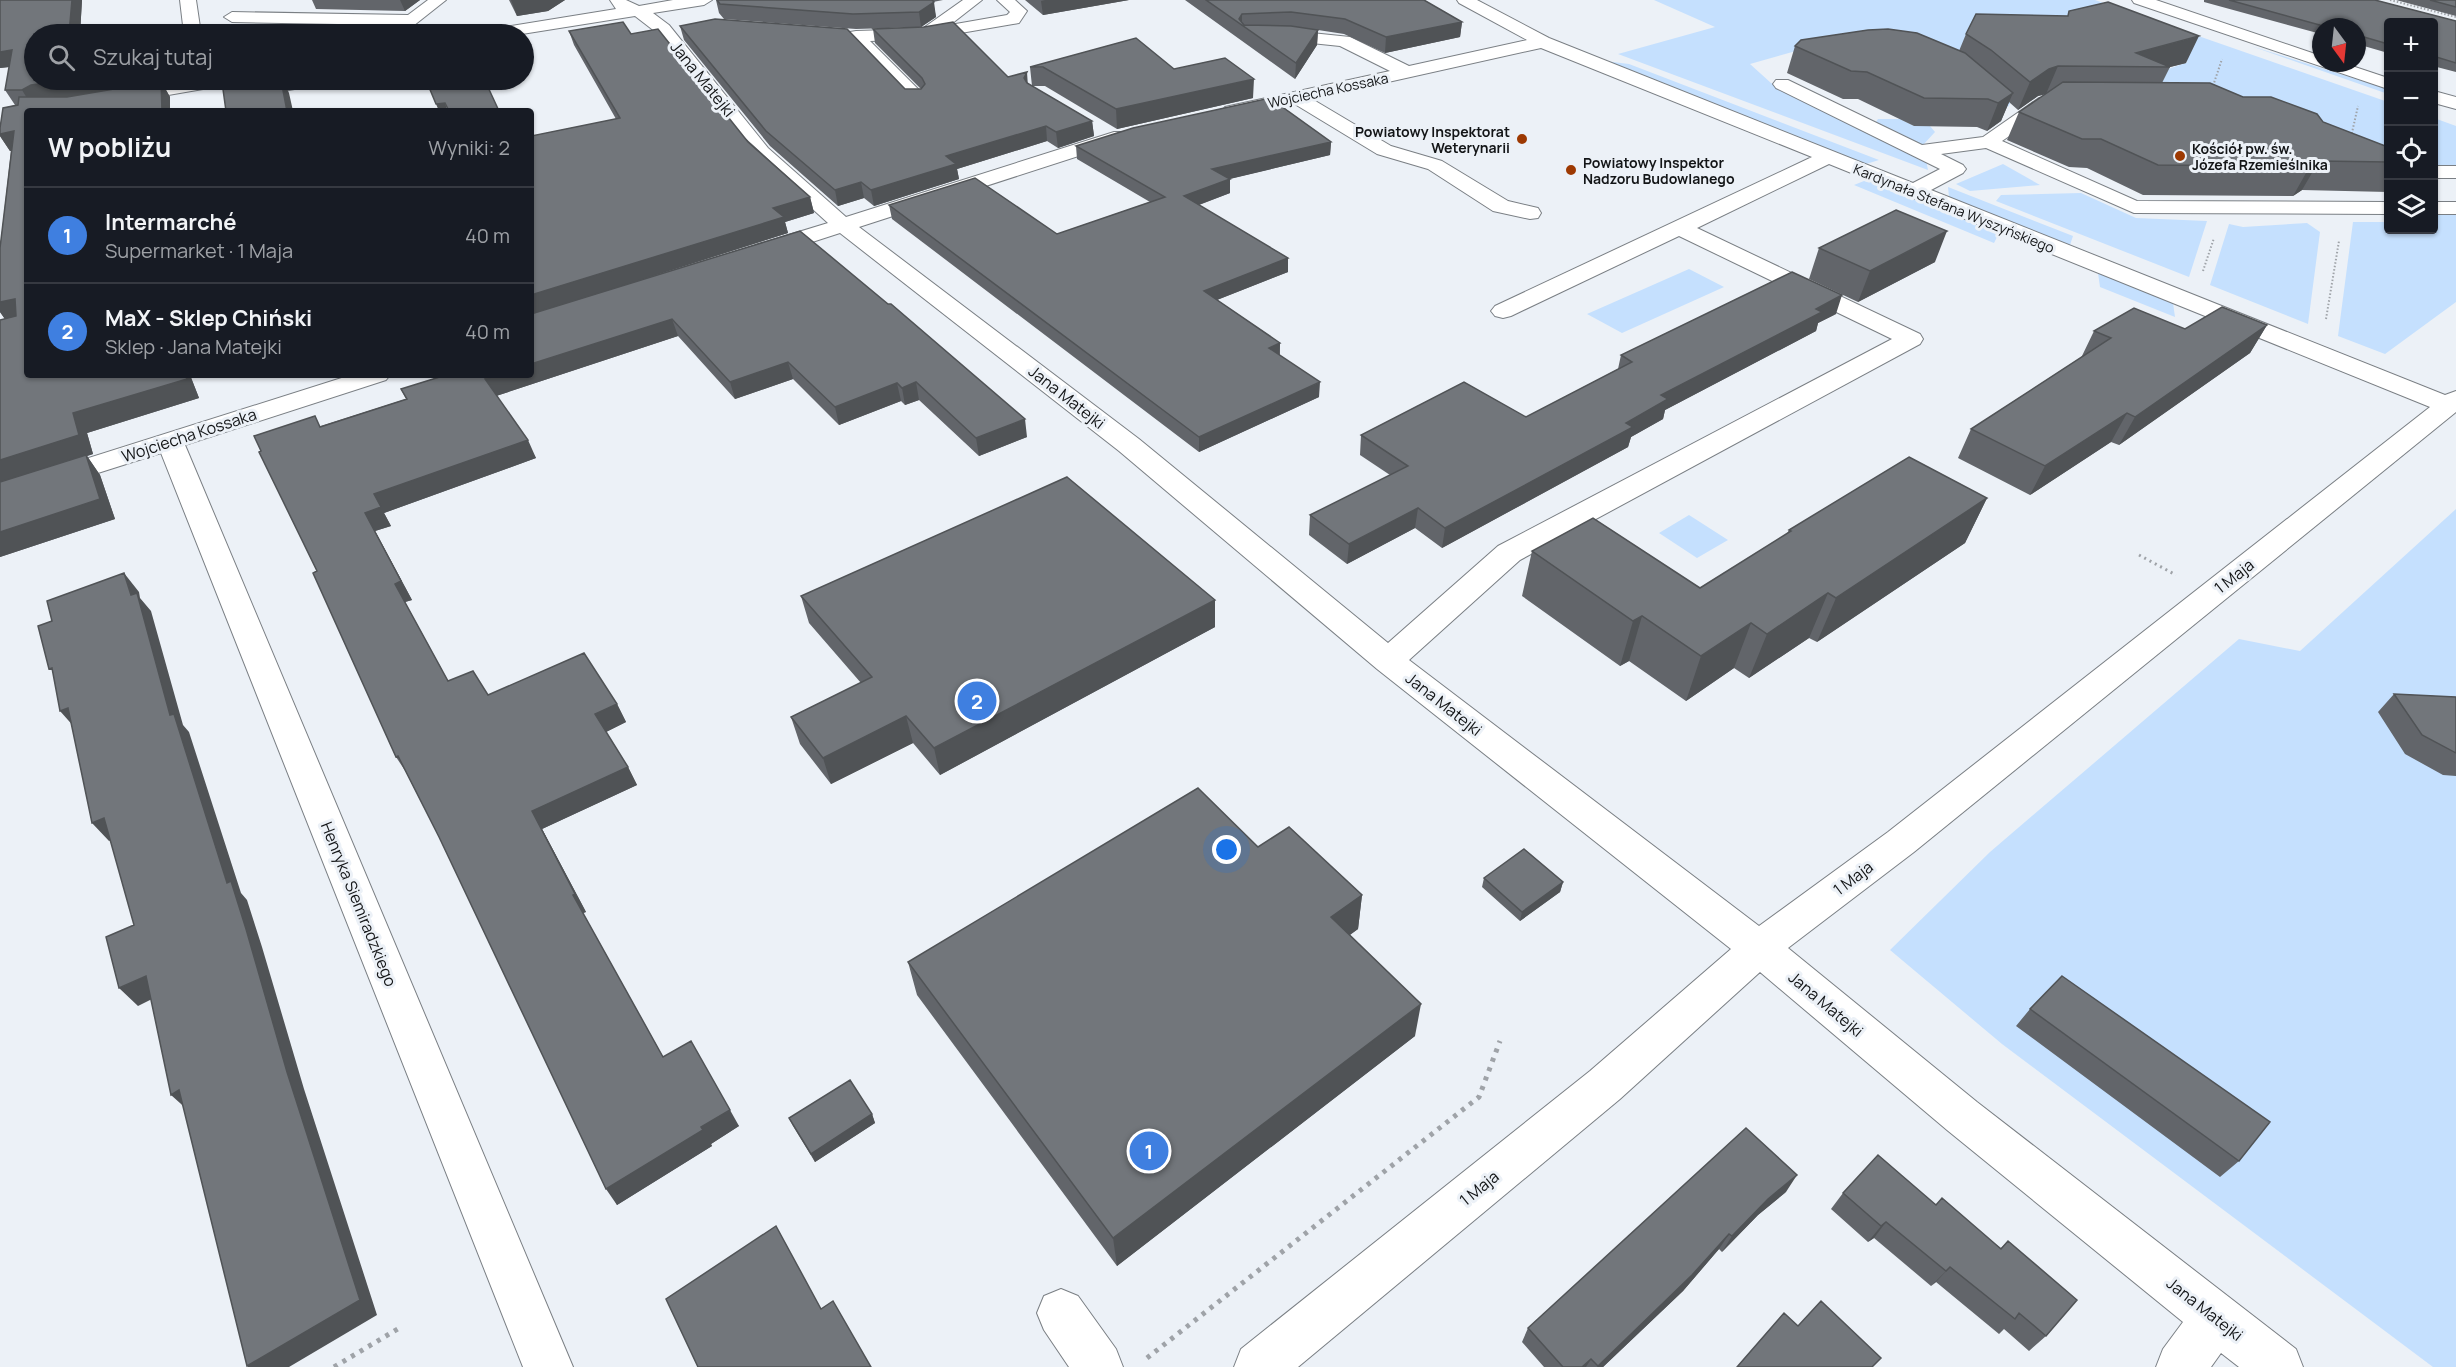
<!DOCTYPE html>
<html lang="pl">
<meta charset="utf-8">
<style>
:root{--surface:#171b24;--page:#242831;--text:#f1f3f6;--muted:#9ea1a6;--line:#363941;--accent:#0f766e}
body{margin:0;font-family:Manrope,sans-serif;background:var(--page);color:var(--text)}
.controls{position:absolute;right:18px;top:18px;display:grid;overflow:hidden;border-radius:6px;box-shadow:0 2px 4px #0004}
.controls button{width:54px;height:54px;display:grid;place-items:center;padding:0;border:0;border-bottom:2px solid var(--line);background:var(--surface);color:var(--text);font:30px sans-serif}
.compass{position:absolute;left:2312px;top:18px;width:54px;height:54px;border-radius:50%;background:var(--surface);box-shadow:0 2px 4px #0004;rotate:165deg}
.you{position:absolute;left:1227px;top:850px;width:21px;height:21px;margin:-15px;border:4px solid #fff;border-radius:50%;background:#1a73e8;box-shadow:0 0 0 9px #1a73e833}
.badge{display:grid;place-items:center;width:39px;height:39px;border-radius:50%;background:var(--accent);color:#fff;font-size:20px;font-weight:700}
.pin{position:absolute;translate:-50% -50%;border:3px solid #fff;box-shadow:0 2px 6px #0006}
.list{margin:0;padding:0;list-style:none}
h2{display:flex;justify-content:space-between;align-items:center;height:78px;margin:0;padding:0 24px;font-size:26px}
h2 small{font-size:20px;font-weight:400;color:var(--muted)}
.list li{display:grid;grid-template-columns:39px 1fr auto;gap:18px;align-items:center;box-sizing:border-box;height:96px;padding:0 24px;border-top:2px solid var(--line)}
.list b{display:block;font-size:22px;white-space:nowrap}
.list p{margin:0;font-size:20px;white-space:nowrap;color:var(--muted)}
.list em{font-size:20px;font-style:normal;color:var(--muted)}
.icon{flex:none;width:33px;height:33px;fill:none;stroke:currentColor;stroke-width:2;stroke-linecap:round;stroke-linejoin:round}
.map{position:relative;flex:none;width:2456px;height:1367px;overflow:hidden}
.search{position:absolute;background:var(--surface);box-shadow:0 2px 4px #0004;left:24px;top:24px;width:510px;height:66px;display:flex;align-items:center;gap:15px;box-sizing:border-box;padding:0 21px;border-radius:33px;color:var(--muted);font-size:22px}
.panel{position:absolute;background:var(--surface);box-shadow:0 2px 4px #0004;left:24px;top:108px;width:510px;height:270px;border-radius:6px}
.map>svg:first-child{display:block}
.green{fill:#c5e0fe}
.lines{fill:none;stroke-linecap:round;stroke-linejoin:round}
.minor-casing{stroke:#7a7f84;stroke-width:2}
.path-far2{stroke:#9fa3a8;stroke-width:2;stroke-dasharray:1.5 2;stroke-linecap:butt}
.path-far1{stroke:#9fa3a8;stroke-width:3;stroke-dasharray:2 4;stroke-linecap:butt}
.path{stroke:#9fa3a8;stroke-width:5;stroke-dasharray:4 6;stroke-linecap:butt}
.minor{fill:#fff;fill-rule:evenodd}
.wall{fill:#62656a}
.shaded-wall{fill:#505356}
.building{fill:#72767b;stroke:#505356;stroke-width:1.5}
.poi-dot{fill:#9d3902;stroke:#ecf1f7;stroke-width:2}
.labels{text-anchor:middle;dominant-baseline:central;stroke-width:6;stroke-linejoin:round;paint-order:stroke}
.far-street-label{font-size:14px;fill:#131517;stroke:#ecf1f7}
.far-poi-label{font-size:14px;font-weight:bold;fill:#131517;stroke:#ecf1f7;text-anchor:start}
.street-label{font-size:16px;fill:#131517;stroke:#ecf1f7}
</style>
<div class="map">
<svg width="2456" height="1367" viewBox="0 0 2456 1367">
<rect width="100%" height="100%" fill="#ecf1f7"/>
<path class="green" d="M1654,0H2095L2388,102V152L2159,94L2154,74L2188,62L2155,50L2017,92L2008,107L1982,84L1796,51L1750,64L1771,83L1926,160L1928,170L1618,54L1715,27Z
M2251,46L2388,89V94Z
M1605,61L1629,64L1879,160L1866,164Z
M2434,118L2456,126V165H2434Z
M1878,119H1900L1914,126H1930L1935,132L1923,145L1876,122Z
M2003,164L2040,185L1970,191L1956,184Z
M1864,181H1869L1999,233L1994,243L1854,185Z
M1948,187L2073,236L2070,245L1949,197Z
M2081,193L2136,218L2207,221L2189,277L1996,201L2001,195Z
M2434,214H2456V302L2385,354L2338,336L2353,222H2388V230H2434Z
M2307,223L2320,232L2308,324L2210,285L2229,224L2243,227Z
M1689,269L1724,287L1622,333L1587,314Z
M2098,273L2173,303L2175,317L2100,287Z
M2456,509V1367H2433L2002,1044L1890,950L1990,852L2239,639L2300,651Z
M1689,515L1728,540L1697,558L1659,533Z"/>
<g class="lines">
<g class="minor-casing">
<path id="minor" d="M180,0H196L201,34H184Z
M428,0H446L403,34H386L388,29L394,25L232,22L224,17L232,12L408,15Z
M610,0H626L639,6L673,0H712L704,5L653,13L669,25L768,148L846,217L1114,132H1128L1131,136L1128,140L859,227L1139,439L1388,643L1498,546L1892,339L1679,236L1511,316L1503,318L1495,316L1491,311L1495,306L1812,157L1541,48L1312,99L1391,146L1442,161L1508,201L1538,208L1541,213L1538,218L1530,219L1493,211L1428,169L1377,154L1293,103L1232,117L1225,115L1222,111L1225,107L1390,71L1340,46L1273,39L1267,38L1264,34L1267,30L1273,29L1350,37L1409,66L1527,40L1459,3L1457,0H1477L1549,38L1913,183L1940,169L1776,88L1773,84L1776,80H1788L1922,145L1983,137L2039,98H2060L2062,102L2060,106L2050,108L2002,141L2137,201L2388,202V214L2134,213L1986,148L1941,154L1963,165L1966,169L1963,173L1931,190L2445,395L2456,391V412L1914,852L1788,948L1977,1102L2296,1349L2303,1367H2239L2221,1353L2211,1367H2156L2163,1349L2183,1322L1947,1130L1760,972L1620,1099L1298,1367H1234L1241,1349L1590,1071L1731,949L1377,669L1119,451L840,233L772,255L764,257L756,255L753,250L756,245L828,223L754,156L657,33L635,16L522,34H484L487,30L493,29L616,9ZM1829,164L2430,407L1888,832L1759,926L1409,660L1520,560L1920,344L1923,339L1920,334L1697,228Z
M963,0H982L950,25L1007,15L1010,12L997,0H1015L1027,11L1019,23L1013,24L926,39L870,41L923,94L925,98L923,102H909L847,36L850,32L856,31L922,29Z
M2132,0H2156L2321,56V63H2343L2388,78V89L2134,3Z
M196,80H235L232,84L226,85L76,111H32L35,107L42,105Z
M286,80H326L323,84L317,85L255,96L248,94L246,90L248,86Z
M2434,91L2456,97V109L2434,103Z
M2434,166H2456V178H2434Z
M2434,202H2456V214H2434Z
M351,375H390L386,380L185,445L573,1367H523L161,453L0,504V486Z
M1061,1289L1078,1296L1116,1349L1123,1367H1069L1044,1330L1037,1313L1044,1296Z"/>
</g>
<path class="path-far2" d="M2390,0L2456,17
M450,34L460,33
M2212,89L2222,59
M2351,137L2358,106
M2203,271L2214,238
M2326,319L2339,241"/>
<path class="path-far1" d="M2139,555L2176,575"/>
<path class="path" d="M1147,1358L1479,1097L1500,1041
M334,1367L401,1327"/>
<use href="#minor" class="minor"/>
</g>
<path class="wall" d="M0,0H82L80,34H34V80H169V82L162,83L170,97V111H27V375H190L199,398L87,433L93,454L87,456L100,475L115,519L0,557V320L5,319L0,312V248L11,151H10L0,136V128L3,108L15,105L5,90L9,67L0,68Z
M312,0H420L405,11L316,9Z
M509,0H565L548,11L517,16Z
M716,0H943L933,2L936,17L921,27L856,29L724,19L719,13Z
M1025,0H1129L1043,15Z
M1185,0H1424L1462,22L1460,37L1385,53L1344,34L1318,30L1317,45L1295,79Z
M2204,0H2375L2456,21V72L2433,66V22H2388V53L2357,44V27H2321V34L2204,2Z
M2396,0H2456V16Z
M680,26L905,89H921L875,43L873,29L1028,84L1092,121L1094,136L1058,148L1047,141L957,169L959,179L874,206L864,198L838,206L770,146L684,40Z
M569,31L631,34L810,197L814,213L785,222L788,233L640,280L800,231L1027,437L979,456L919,400L905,405L901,401L839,425L793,379L735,399L678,336L496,396L536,458L384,513L391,526L375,531L412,600L405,602L448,681L488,695L617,704L626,722L606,732L628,767L637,785L542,829L586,912L583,913L663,1057L739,1126L711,1144L712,1146L617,1205L439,837L406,772L396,757L317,571L321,426L406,399L401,389L531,375L616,119L574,45Z
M1966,34L2186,63L2170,67L2162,83L2243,97L2323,122L2388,147V192L2302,190L2293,196L2143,195L2087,168L2069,167L2007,140L2019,112L2046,94L2038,96L2018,110L2009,102L2001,121L1987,131L1977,127L1914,126L1858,99H1843L1787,73L1795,46L1959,51Z
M1030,67L1174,69L1253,98L1117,129L1045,86H1032Z
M1331,142L1330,155L1229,179L1230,193L1199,205L1288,258V272L1217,300L1280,343V355L1319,397L1199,452L892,219L889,205L1057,234L1150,202L1077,159L1076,146Z
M1819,248L1935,262L1858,302L1809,279Z
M1836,314L1818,323L1816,331L1665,410L1663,419L1631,437L1628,447L1442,548L1415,528L1347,564L1309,535L1310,515L1390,475L1360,455L1361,435L1526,417L1618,369L1621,355Z
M2267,325L2250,353L2119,445L2111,442L2030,495L1958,458L1971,429L2081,358L2094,331L2185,329Z
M1987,498L1965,543L1817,642L1809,638L1749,678L1734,668L1686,701L1629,661L1620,666L1522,596L1532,551L1700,588L1787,534L1789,530Z
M801,596L1215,627L940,775L913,743L831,784L800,744L791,717L861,683L809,623Z
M2394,694L2456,697V776L2443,775L2405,754L2378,712Z
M1258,847L1362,895L1358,929L1350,935L1415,1036L1117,1266L917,995L908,962Z
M1484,878L1563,882L1560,892L1520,921L1482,887Z
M2030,1009L2239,1161L2220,1177L2016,1026Z
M872,1114L875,1123L815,1162L793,1126L789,1118Z
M1786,1192L1758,1215L1722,1252L1719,1249L1683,1291L1603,1367H1544L1522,1342L1528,1328Z
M1843,1193L1936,1204L2001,1248L2008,1241L2046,1336L2029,1351L2004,1329L1999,1334L1936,1282L1931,1286L1874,1238L1868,1242L1831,1209Z"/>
<path class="shaded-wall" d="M72,0H82L80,34H69Z
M400,0H420L405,11Z
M511,0H565L548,11L517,16Z
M1045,0H1129L1043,15L1041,1Z
M934,2L936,17L921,27L919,12Z
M1242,14V26L1239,19Z
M1462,22L1460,37L1385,53L1386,37Z
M1318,30L1317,45L1295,79L1296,63Z
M2199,36L2186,63L2170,67L2136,53Z
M0,49L12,50L10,69L9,67L0,68Z
M2058,66L2046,94L2038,96L2018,110L2030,82L2049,69Z
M1027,72L1028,87L1024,78Z
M1254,79L1253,98L1117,129L1116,109Z
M67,80H169V82L162,83L170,97V111L33,108L22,90L31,85Z
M281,80H283L289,93L293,111H287Z
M2013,93L2001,121L1987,131L1998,103Z
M445,103L448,111H439L436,104Z
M1092,121L1094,136L1058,148L1056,132Z
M1046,126L1047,141L957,169L959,179L874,206L871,190L946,156Z
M14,131L24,148L10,151L0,136V134Z
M1331,142L1330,155L1213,183L1212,169Z
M2319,161L2302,190L2293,196L2310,166Z
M1230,179V193L1185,210L1184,196Z
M861,182L864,198L838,206L835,190Z
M810,197L814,213L785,222L788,233L531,315V295L773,208Z
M1947,231L1935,262L1858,302L1870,271Z
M1288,258V272L1204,305V291Z
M1842,295L1836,314L1818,323L1816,331L1665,410L1663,419L1631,437L1628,447L1442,548L1445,528L1626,423L1661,395L1816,309Z
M15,299L27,315L7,322L0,312V302Z
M672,319L678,336L493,397L485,379L498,375H531V364Z
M2267,325L2250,353L2119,445L2135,417Z
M1280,343L1279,358L1269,348Z
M788,362L793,379L735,399L730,382Z
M186,375H190L199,398L87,433L93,454L87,456L100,475L115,519L0,557V460L73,413Z
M916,382L919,400L905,405L902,388Z
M1320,382L1319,397L1199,452V437Z
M897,383L901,401L839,425L835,407Z
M2127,413L2111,442L2030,495L2045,466Z
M1025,419L1027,437L979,456L976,438Z
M528,440L536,458L384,513L391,526L375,531L412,600L405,602L395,584L365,513L374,494Z
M1987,498L1965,543L1817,642L1836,598Z
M1418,508L1415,528L1347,564L1349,544Z
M124,573L139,592L140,598L151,611L183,725L189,732L241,893L247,900L262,947L304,1089L377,1315L289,1367H248L247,1366L227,883L170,715Z
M1828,593L1809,638L1749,678L1767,634Z
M1215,600V627L940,775L934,748Z
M1642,616L1629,661L1620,666L1633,621Z
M1751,623L1734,668L1686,701L1701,656Z
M617,704L626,722L604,733L595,714Z
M68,708L76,729L60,711Z
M906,716L913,743L831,784L823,758Z
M628,767L637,785L542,829L586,912L583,913L573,895L532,811Z
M104,818L121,836L109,841L92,823Z
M1563,882L1560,892L1520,921L1522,912Z
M1362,895L1358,929L1328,950L1331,917Z
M146,976L164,993L138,1006L119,988Z
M1421,1004L1415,1036L1117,1266L1113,1238Z
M179,1090L190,1112L171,1095Z
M730,1110L739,1126L711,1144L712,1146L617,1205L606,1189L701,1127Z
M872,1114L875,1123L815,1162L811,1154Z
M1797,1175L1786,1192L1758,1215L1722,1252L1732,1236L1768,1199Z
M1886,1222L1874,1238L1868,1242L1881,1226Z
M1729,1234L1719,1249L1683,1291L1603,1367H1597Z
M1950,1267L1936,1282L1931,1286Z
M1591,1359L1586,1367H1582Z"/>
<path class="building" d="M0,0H72L69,34H34V80H67L31,85L22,90H5L12,50L0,52Z
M717,0H932L934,2L919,12L853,14L720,4Z
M1206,0H1424L1462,22L1386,37L1345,19L1291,12L1242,14L1239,19L1244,25L1291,26L1318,30L1296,63Z
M2229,0H2375L2456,21V63L2433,56V22H2388V44L2357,35V27H2327Z
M2430,0H2456V7Z
M2108,2L2199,36L2136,53L2170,67L2058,66L2049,69L2030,82L1991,50L1966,34L1976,14L2068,16L2069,11Z
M715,19L847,29L905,89H921L925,84L922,78L873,29L924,27L953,22L1008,77L1027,72L1024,78L1027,83L1092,121L1056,132L1046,126L946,156L956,164L871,190L861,182L835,190L766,131L680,26Z
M623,22L631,34L658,29L748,142L810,197L773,208L784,217L531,295V136L620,118L569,31Z
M158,28V34H118Z
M1888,29L1917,33L1965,53L2013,93L1998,103L1988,99L1924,98L1867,72L1851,71L1795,46L1801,40L1868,30Z
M1136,38L1174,69L1225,58L1254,79L1116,109L1043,67H1030Z
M234,80H281L287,111H226L222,82Z
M426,80H475L478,87L487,85L499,111H449L445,103L436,104Z
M161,81L162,111H27V375H186L187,379L73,413L79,435L0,460V320L16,316L15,299L0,302V248L14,131L0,134V128L3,108L18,105L19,97H67Z
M2063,82L2210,83L2243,97H2271L2317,114L2323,122L2388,147V162L2319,161L2310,166L2158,165L2101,139H2082L2019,112Z
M1270,98L1331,142L1212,169L1230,179L1184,196L1288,258L1204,291L1280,343L1269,348L1320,382L1199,437L889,205L975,178L1057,234L1165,197L1076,146L1133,128Z
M1896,210L1947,231L1870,271L1819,248Z
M800,231L888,304H891L1025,419L976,438L916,382L902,388L897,383L835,407L788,362L730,382L672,319L531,364V314Z
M1792,272L1842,295L1816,309L1822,312L1661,395L1668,399L1626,423L1633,427L1445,528L1418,508L1349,544L1310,515L1408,466L1361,435L1464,382L1526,417L1632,362L1621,355Z
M2222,307L2267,325L2135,417L2127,413L2045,466L1971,429L2111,338L2094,331L2134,308L2185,329Z
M446,375H498L485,379L528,440L374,494L381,507L365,513L401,581L395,584L448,681L473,671L488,695L584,653L617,704L595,714L628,767L532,811L575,894L573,895L663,1057L691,1041L730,1110L701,1127L703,1130L606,1189L439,837L398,756L396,757L313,573L317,571L259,452L261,451L254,436L315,416L320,427L407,399L401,389Z
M86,455L100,499L0,532V482Z
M1909,457L1987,498L1836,598L1828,593L1767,634L1751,623L1701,656L1642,616L1633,621L1532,551L1593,518L1700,588L1791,531L1789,530Z
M1067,477L1215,600L934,748L906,716L823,758L791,717L872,677L801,596Z
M124,573L131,595L137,593L170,715L174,714L227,883L231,881L246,929L287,1072L360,1300L247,1366L179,1090L171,1095L146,976L119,988L106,937L134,925L104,818L92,823L68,708L60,711L52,668L49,669L38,626L52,621L47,601Z
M2394,694L2456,697V753L2422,735Z
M1198,788L1258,847L1289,827L1362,895L1331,917L1421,1004L1113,1238L908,962Z
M1524,849L1563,882L1522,912L1484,878Z
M2062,976L2270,1122L2239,1161L2030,1009Z
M850,1080L872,1114L811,1154L789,1118Z
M1746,1128L1797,1175L1768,1199L1732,1236L1729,1234L1692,1275L1598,1366L1591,1359L1582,1367H1563L1528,1328Z
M1878,1155L1936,1205L1942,1198L2001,1249L2008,1241L2077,1300L2046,1336L2019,1313L2015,1319L1950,1267L1946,1271L1886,1222L1881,1226L1843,1193Z
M776,1226L821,1309L833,1301L871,1367H698L666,1299Z
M1821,1301L1881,1358L1872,1367H1737L1784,1313L1798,1326Z"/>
<g class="poi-dot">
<circle cx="1522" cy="139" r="6"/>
<circle cx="2180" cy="156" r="6"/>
<circle cx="1571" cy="170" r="6"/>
</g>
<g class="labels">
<g class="far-street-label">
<text transform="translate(1328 90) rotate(-12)">Wojciecha Kossaka</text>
<text transform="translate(1954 208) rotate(22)">Kardynała Stefana Wyszyńskiego</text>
</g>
<g class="far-poi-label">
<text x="1510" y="131" text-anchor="end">Powiatowy Inspektorat<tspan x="1510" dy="16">Weterynarii</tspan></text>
<text x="2192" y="148">Kościół pw. św.<tspan x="2192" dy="16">Józefa Rzemieślnika</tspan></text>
<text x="1583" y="162">Powiatowy Inspektor<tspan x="1583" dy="16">Nadzoru Budowlanego</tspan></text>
</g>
<g class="street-label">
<text transform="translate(703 79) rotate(51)">Jana Matejki</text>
<text transform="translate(1067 397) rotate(38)">Jana Matejki</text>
<text transform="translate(189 435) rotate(-18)">Wojciecha Kossaka</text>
<text transform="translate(2234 576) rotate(-38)">1 Maja</text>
<text transform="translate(1444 704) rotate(38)">Jana Matejki</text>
<text transform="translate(1853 878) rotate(-37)">1 Maja</text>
<text transform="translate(359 904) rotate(68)">Henryka Siemiradzkiego</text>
<text transform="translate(1826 1004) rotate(40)">Jana Matejki</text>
<text transform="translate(1479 1188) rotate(-39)">1 Maja</text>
<text transform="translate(2205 1309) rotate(38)">Jana Matejki</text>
</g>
</g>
</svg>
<div class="controls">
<button>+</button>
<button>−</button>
<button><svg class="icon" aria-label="locate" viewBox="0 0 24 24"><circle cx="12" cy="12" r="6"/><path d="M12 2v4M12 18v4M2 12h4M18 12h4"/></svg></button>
<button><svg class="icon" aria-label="layers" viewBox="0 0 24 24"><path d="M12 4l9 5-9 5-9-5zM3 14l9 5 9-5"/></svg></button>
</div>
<svg class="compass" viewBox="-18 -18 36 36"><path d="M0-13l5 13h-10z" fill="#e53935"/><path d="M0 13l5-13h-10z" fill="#9ea1a6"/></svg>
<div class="you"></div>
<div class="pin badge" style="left:1149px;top:1151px;background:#3f7fe0">1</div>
<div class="pin badge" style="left:977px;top:701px;background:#3f7fe0">2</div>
<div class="search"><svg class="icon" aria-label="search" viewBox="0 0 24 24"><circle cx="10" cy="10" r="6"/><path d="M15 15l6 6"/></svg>Szukaj tutaj</div>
<section class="panel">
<h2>W pobliżu<small>Wyniki: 2</small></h2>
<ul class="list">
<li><span class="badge" style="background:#3f7fe0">1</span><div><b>Intermarché</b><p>Supermarket · 1 Maja</p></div><em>40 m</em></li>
<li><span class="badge" style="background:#3f7fe0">2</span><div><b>MaX - Sklep Chiński</b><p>Sklep · Jana Matejki</p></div><em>40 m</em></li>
</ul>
</section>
</div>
